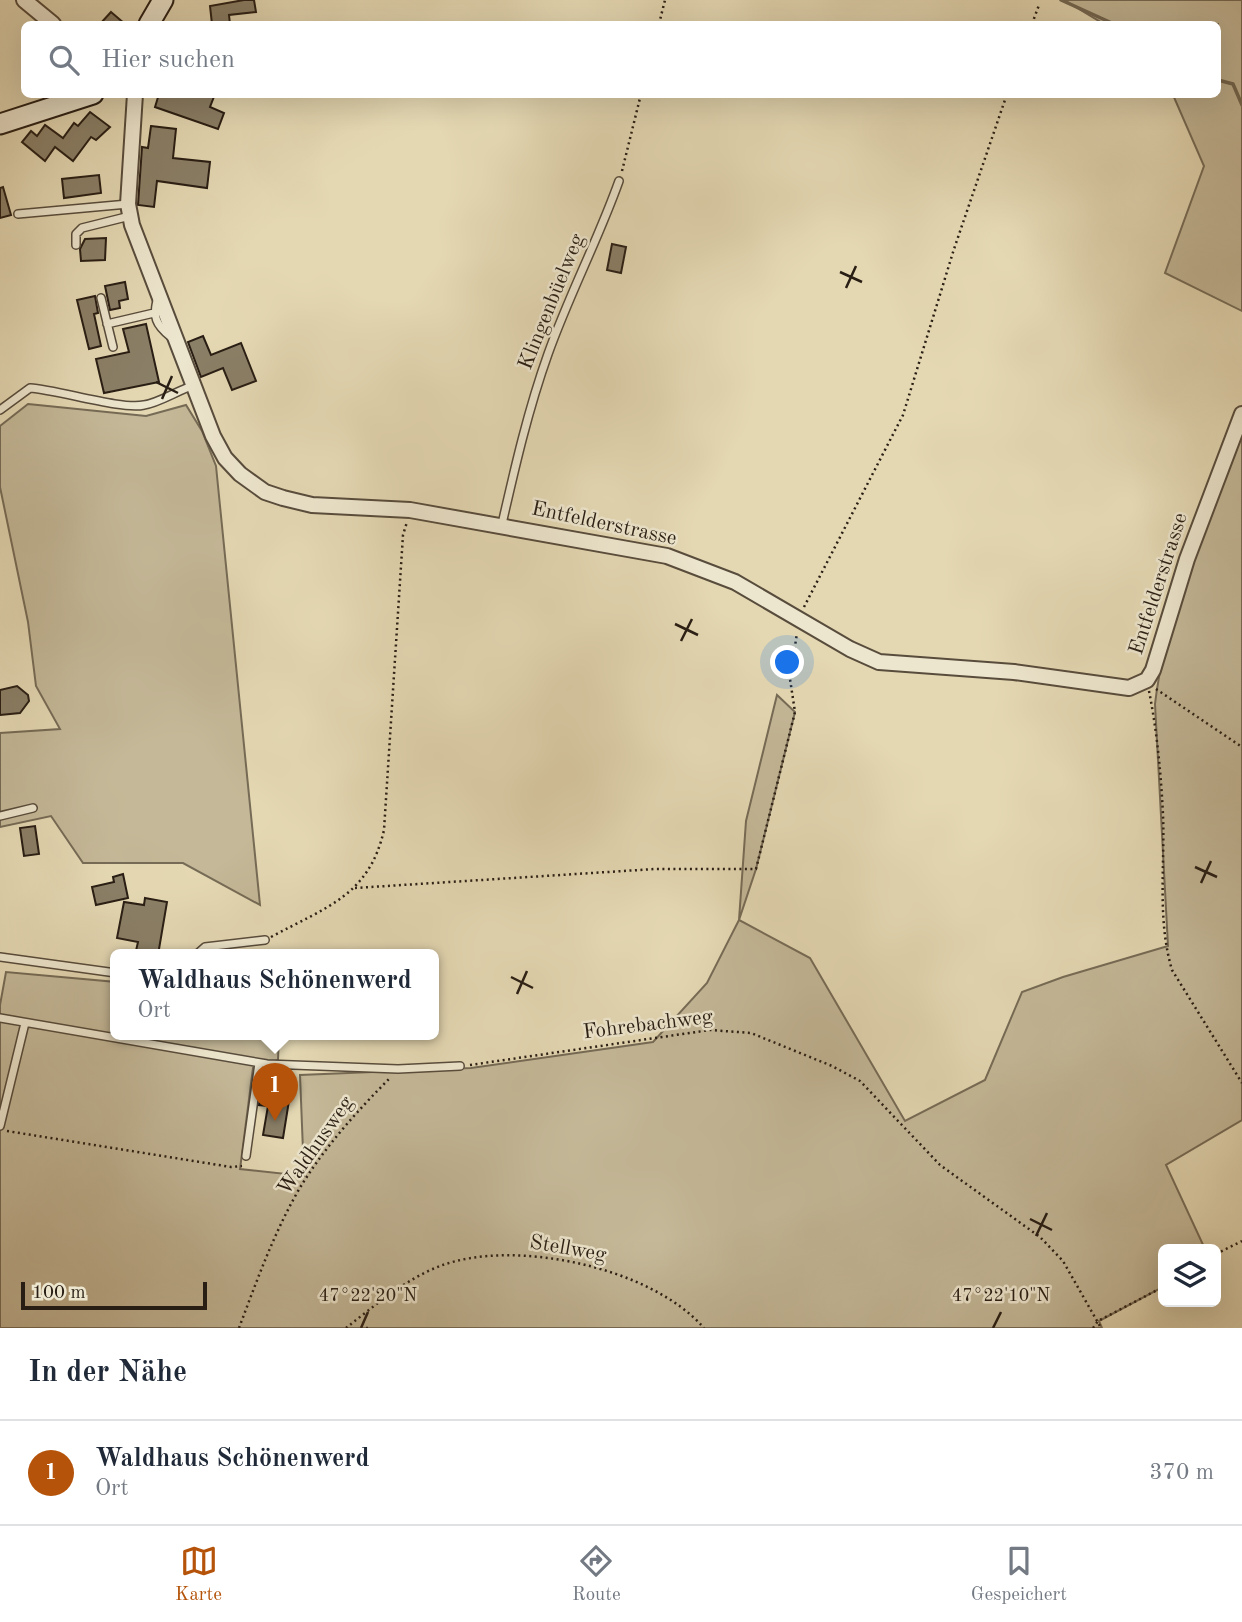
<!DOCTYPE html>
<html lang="de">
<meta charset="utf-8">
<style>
:root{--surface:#fff;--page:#f6f6f7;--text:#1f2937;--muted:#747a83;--line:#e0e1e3;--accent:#b45309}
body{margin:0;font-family:"Old Standard TT",serif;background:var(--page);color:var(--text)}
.controls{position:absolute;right:21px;bottom:21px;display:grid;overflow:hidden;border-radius:10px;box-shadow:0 7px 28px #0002}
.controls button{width:63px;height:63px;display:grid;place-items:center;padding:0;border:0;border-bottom:2px solid var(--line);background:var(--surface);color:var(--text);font:35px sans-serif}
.scale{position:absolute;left:21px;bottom:18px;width:186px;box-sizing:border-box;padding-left:7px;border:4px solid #291e14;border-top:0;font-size:19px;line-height:24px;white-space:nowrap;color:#291e14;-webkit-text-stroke:5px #ede6ce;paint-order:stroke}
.you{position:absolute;left:788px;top:663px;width:24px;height:24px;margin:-18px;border:5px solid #fff;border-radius:50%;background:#1a73e8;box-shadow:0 0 0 10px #1a73e833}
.badge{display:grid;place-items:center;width:46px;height:46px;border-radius:50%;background:var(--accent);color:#fff;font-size:23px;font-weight:700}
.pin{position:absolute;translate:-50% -58px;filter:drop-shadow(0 2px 4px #0008)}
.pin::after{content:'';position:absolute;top:37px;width:24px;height:21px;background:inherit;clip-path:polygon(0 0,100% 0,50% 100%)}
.popup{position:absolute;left:110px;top:949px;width:329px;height:91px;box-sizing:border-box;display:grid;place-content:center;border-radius:10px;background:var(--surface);filter:drop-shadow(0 2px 5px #0005);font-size:23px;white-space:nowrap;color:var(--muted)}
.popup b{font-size:26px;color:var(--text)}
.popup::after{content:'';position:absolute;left:50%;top:100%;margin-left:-14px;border:14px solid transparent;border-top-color:var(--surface)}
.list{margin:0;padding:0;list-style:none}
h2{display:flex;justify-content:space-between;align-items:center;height:91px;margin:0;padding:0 28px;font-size:30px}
h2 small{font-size:23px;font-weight:400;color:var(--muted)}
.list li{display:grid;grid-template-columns:46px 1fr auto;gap:21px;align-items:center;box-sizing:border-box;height:105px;padding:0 28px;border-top:2px solid var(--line)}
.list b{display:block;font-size:26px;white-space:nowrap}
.list p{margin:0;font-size:23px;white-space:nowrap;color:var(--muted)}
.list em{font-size:23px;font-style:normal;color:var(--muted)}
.icon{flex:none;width:38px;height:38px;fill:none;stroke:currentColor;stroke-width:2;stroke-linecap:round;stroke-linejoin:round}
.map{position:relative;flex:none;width:1242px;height:1328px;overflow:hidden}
.search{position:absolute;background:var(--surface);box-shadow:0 7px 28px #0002;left:21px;right:21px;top:21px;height:77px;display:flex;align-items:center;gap:18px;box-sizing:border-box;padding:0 24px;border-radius:10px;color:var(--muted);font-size:26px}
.sheet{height:196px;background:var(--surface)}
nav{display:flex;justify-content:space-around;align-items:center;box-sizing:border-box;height:98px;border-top:2px solid var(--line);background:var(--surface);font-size:19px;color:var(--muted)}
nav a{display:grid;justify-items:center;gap:4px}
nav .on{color:var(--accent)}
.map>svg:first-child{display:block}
.green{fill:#c4b898;stroke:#766b56;stroke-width:2}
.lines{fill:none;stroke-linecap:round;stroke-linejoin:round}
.stream{stroke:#736853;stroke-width:3.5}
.building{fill:#8a7f67;stroke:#291e14;stroke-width:2}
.lane-casing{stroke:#584c3c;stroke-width:10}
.street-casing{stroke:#584c3c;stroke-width:18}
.secondary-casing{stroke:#291e14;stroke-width:23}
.path{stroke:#291e14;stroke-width:2.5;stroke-dasharray:2 3.5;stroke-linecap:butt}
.lane{stroke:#ede6ce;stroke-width:7}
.street{stroke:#ede6ce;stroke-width:14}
.secondary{stroke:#ede6ce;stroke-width:19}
.ticks{fill:none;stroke:#291e14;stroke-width:2.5}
.labels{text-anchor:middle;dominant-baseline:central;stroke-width:5;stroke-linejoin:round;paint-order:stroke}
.street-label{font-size:21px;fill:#291e14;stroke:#ede6ce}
.ticks-label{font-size:18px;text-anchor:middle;fill:#291e14;stroke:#ede6ce;stroke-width:5;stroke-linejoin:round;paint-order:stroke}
</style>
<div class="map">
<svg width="1242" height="1328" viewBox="0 0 1242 1328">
<rect width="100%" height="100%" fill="#e4d8b3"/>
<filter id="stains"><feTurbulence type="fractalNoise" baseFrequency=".00286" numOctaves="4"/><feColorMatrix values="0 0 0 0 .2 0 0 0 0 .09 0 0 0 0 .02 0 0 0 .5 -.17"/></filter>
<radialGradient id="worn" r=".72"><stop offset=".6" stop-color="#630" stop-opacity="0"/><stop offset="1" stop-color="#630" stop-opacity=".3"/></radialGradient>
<path class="green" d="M1064,0H1242V311L1165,273L1204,166L1173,95L1218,94V24H1104Z
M28,404L146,416L186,405L202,431L216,466L260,905L183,863H83L51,816L0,827V733L60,729L36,686L28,622L0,487V426Z
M1242,433V1120L1166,1165L1205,1249H1163V1287L1099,1321L1102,1328H0V1005L6,972L116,982V1035H279L278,1060L253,1068L240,1169L304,1176L300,1075L471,1068L653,1042L707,983L739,920L746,821L777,695L795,712L756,869L739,920L810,958L905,1121L985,1080L1022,992L1063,977L1168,946L1155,704C1166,610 1208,520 1242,433Z"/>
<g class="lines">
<path class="stream" d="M1061,0L1114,24
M1218,80L1233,84L1242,105"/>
</g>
<path class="building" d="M244,0H254L256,12L229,15L230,24H212L210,6Z
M111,12L125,24H100Z
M159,94H215L210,107L224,113L218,129L155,107Z
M90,112L110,127L96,140L91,137L73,161L55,147L45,161L22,142L31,131L37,136L45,125L63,138L74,123L78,126Z
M151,126L176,129L173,158L210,162L207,188L157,181L154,207L138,205L142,147L148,148Z
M99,175L101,193L64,198L62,179Z
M3,187L11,215L0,218V188Z
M106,238L105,260L81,261L80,249L85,239Z
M612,244L626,247L621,273L607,270Z
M125,282L128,299L119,301L120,308L110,310L105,286Z
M95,296L98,313L94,314L101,346L89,349L77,300Z
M146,324L159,382L104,393L96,359L129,352L123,329Z
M203,336L211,355L241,343L256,381L232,390L223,368L201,377L188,342Z
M17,686L28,695L29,701L20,713L0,715V690Z
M35,826L39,854L24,856L20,828Z
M123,874L128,898L96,905L92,887L114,882L113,877Z
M145,898L167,902L158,955H135L138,942L117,938L124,902L144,905Z
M262,1083L291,1088L283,1138L263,1135L268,1106L259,1105Z"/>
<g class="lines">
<g class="lane-casing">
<path id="lane" d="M18,214L128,204
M76,245V234L82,228L130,216
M158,297C152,317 156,325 171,337
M101,298L113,347
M107,324L154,313
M0,410L30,388C59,390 121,410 144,405C159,403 178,390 195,385
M502,524C515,467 528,410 548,354C569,295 598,240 619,181
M0,816L33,808
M196,955L205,947L265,940
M0,957L116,973
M0,1018L267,1064L398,1069L460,1066
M0,1126L25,1023
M246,1156L259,1063"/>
</g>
<g class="street-casing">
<path id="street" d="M24,0L53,24
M135,94L128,204L132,225L213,436L225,458L240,474L265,492L283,498L312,505L410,510L667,556L735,582L850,649L879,662L1014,672L1129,688L1147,680L1153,670L1187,559L1242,414"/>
</g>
<g class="secondary-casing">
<path id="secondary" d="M149,24L163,0
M0,124L93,94"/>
</g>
<path class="path" d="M659,24L665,0
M1032,24L1039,5
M622,171L641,94
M804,607L903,415L954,249L1007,94
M1156,689L1242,747
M1149,691C1157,731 1161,774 1163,815C1165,867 1157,919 1172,970L1242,1083
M355,888L655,869H756L795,712L790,679L797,633
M271,937C326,907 369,896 384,830L403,535L407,522
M470,1065L710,1030L751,1033L832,1066L860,1081L940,1165L1040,1237L1063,1261L1101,1328
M7,1131L231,1167L242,1166
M1216,1254L1242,1241
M239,1328C257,1280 275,1230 301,1186C325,1147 357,1111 389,1079
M346,1328C374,1306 406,1279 440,1266C514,1238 651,1267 704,1328
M366,1328H369
M1093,1328L1098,1321L1163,1287"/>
<use href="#lane" class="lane"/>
<use href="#street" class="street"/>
<use href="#secondary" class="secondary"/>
</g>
<path class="ticks" d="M840,272L862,282M846,288L856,266M156,382L178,393M162,399L172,376M675,624L698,635M681,641L692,619M1195,867L1217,877M1201,883L1211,861M511,977L533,988M517,994L527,971M1030,1219L1052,1230M1036,1236L1047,1213M361,1328L368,1312M993,1328L1001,1312"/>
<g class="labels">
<g class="street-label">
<text transform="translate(552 302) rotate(-68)">Klingenbüelweg</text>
<text transform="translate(604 524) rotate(12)">Entfelderstrasse</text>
<text transform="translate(1159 584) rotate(-72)">Entfelderstrasse</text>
<text transform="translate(648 1025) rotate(-7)">Fohrebachweg</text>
<text transform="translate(316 1146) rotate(-55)">Waldhusweg</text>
<text transform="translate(568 1249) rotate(10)">Stellweg</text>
</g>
</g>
<g class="ticks-label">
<text x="368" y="1301">47°22'20"N</text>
<text x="1001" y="1301">47°22'10"N</text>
</g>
<rect width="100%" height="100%" filter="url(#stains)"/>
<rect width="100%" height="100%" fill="url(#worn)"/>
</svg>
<div class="controls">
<button><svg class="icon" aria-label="layers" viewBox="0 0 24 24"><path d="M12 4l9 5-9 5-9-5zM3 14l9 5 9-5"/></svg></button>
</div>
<div class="scale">100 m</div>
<div class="you"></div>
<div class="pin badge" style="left:275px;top:1121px">1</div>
<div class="popup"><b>Waldhaus Schönenwerd</b>Ort</div>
<div class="search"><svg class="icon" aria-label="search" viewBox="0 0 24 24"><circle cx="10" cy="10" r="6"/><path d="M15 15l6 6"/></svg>Hier suchen</div>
</div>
<section class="sheet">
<h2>In der Nähe<small></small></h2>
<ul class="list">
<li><span class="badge">1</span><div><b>Waldhaus Schönenwerd</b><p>Ort</p></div><em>370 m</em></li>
</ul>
</section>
<nav>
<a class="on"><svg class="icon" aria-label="map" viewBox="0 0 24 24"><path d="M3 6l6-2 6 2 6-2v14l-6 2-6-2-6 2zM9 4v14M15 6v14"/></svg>Karte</a>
<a><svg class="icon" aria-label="directions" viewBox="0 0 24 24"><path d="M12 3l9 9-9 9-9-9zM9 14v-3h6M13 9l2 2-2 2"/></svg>Route</a>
<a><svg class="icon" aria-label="saved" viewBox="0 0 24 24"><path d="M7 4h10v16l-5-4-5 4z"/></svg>Gespeichert</a>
</nav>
